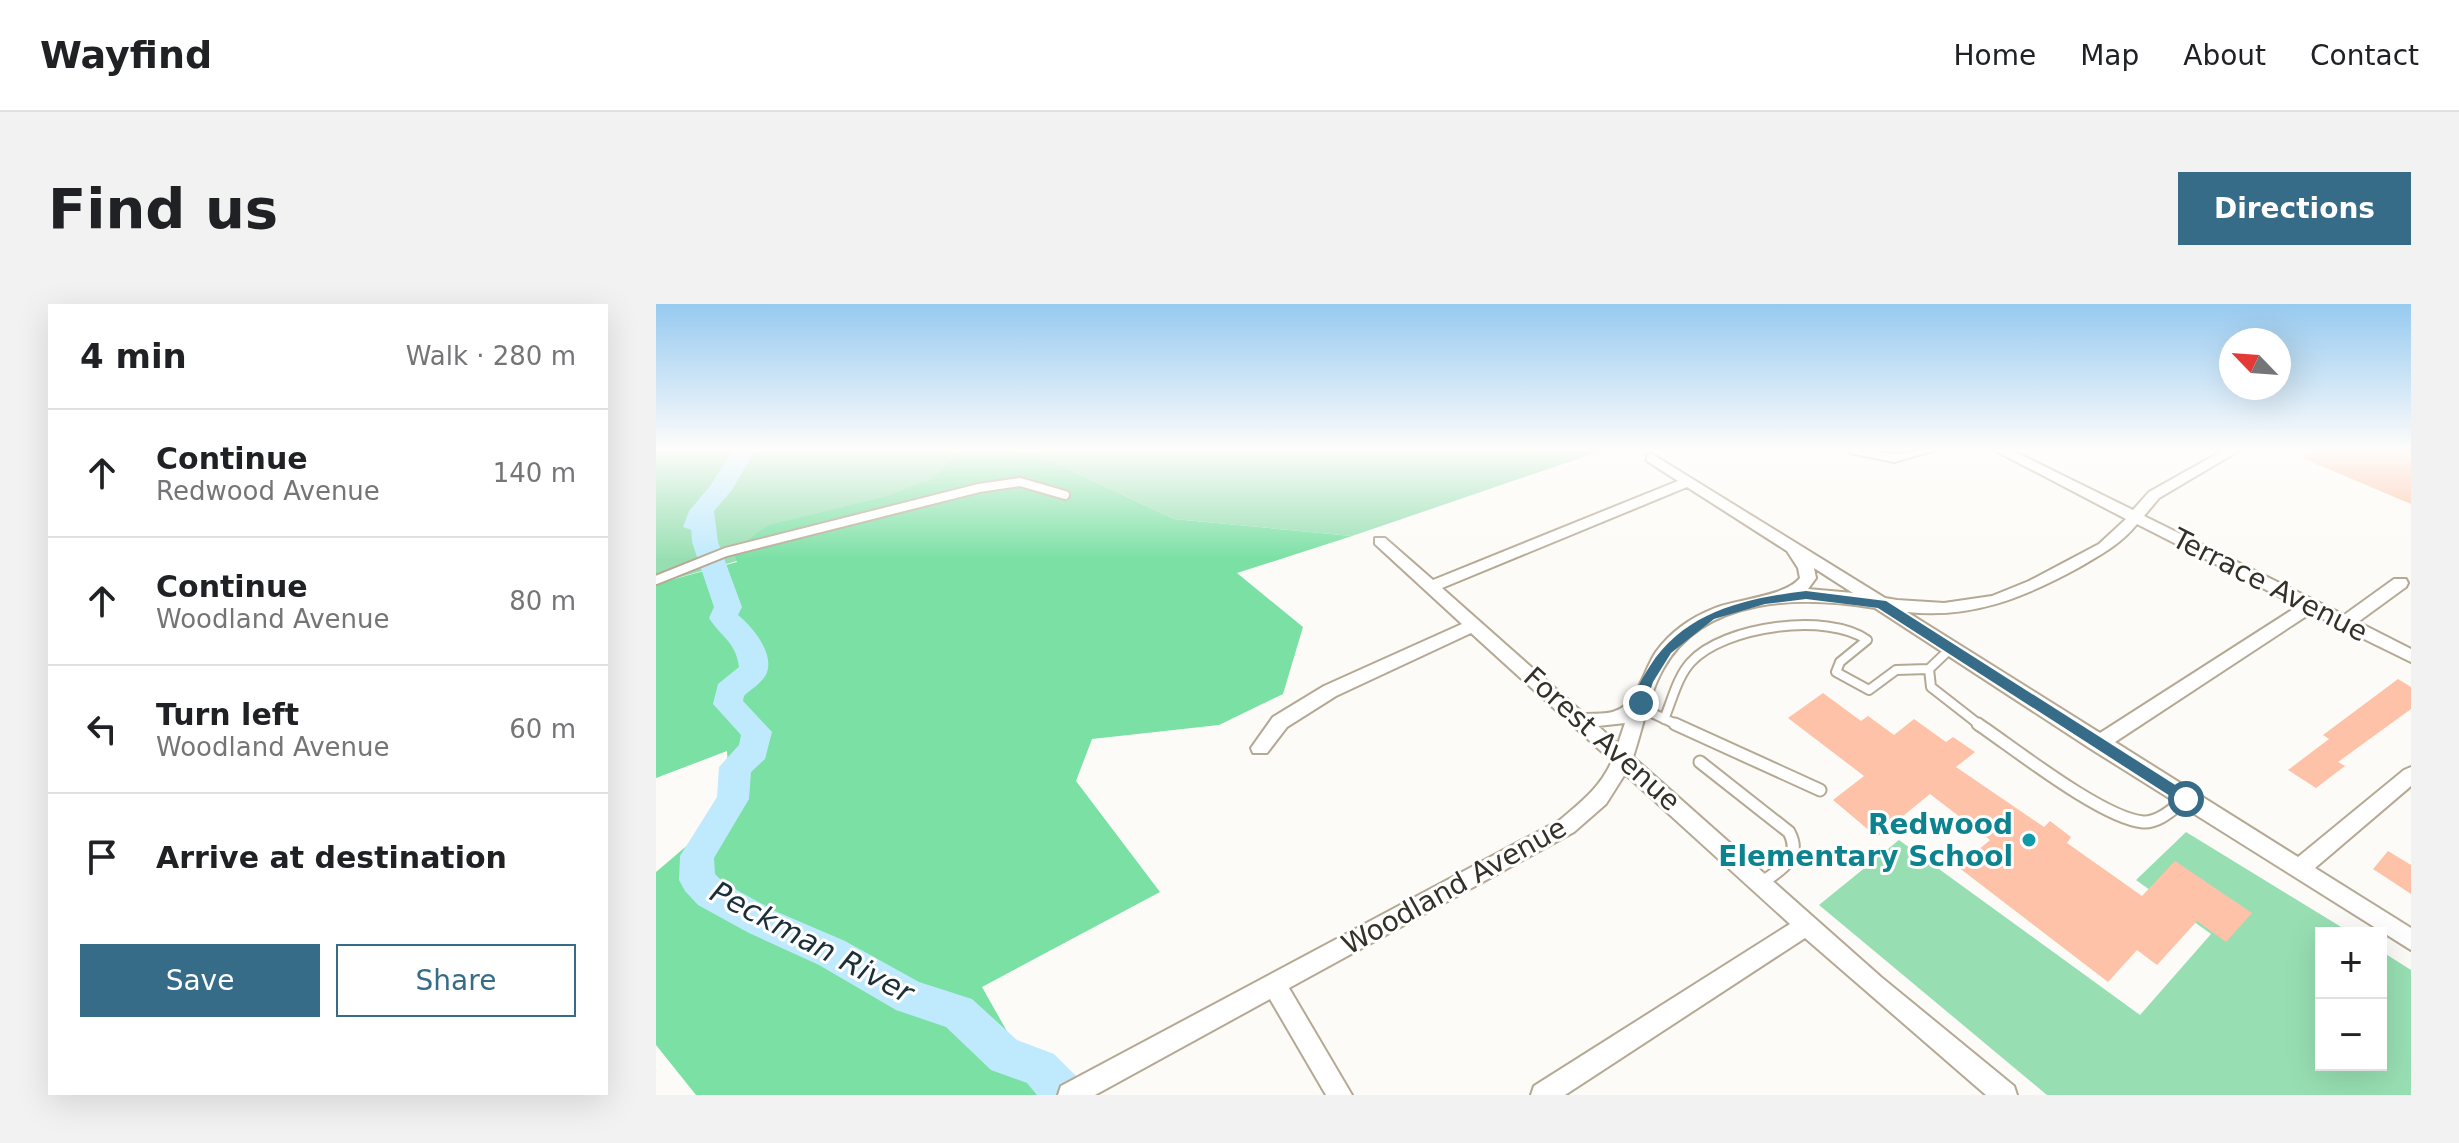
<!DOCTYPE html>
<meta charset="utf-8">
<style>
:root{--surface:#fff;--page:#f2f2f2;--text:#202124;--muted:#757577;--line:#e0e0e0;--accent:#376c88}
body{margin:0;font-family:"DejaVu Sans",sans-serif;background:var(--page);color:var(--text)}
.controls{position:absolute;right:24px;bottom:24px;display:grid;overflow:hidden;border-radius:0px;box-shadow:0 8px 32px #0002}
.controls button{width:72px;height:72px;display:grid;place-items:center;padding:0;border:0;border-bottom:2px solid var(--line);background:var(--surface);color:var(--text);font:40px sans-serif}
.compass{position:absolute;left:1563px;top:24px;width:72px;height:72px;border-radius:50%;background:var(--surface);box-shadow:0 8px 32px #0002;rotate:295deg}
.stop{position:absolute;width:24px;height:24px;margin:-18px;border:6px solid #376c88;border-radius:50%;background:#fff}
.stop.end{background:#376c88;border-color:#fff;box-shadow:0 2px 8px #0008}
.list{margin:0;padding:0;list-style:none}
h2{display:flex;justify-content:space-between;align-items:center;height:104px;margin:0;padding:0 32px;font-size:34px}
h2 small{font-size:26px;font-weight:400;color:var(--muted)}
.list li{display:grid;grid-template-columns:52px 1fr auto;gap:24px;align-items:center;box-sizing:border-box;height:128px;padding:0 32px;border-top:2px solid var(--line)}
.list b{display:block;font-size:30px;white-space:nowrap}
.list p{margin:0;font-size:26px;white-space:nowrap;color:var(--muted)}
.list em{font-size:26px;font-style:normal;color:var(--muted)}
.actions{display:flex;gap:16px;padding:24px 32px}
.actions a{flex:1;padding:18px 0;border:2px solid var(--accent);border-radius:0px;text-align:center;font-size:28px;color:var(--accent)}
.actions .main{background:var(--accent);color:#fff}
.icon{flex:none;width:44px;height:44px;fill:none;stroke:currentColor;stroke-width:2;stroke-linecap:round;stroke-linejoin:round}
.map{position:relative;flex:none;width:1755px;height:791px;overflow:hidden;border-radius:0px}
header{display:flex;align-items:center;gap:48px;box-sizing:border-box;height:112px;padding:0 40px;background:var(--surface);border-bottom:2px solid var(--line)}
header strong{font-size:38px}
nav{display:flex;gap:44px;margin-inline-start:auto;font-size:28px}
.intro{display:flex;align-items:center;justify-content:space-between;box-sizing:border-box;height:192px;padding:0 48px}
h1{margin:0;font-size:56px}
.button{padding:20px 36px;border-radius:0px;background:var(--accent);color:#fff;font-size:28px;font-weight:700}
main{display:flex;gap:48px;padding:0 48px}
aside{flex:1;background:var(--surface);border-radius:0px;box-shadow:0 8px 32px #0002}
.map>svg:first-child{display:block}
.green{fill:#97dfb2}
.forest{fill:#7ae0a4}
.water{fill:#bfeafd}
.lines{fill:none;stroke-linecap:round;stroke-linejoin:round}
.river{fill:#bfeafd;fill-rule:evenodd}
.building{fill:#fdc2a7}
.service-far1-casing{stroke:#b5a994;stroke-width:12}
.service-casing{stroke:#b5a994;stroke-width:15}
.minor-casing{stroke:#b5a994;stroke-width:4}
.service-far1{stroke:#fff;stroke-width:8}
.service{stroke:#fff;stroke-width:11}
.minor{fill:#fff;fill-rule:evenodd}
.route{fill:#376c88}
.culture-dot{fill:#0f9aa8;stroke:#fff;stroke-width:3}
.labels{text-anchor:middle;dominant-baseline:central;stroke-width:6;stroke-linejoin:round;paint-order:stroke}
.street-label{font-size:28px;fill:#353128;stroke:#fff}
.culture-label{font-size:28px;font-weight:bold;fill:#0d838f;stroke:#fff;text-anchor:end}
.water-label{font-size:30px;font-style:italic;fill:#1a2f38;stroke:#fff}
</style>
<header>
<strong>Wayfind</strong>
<nav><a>Home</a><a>Map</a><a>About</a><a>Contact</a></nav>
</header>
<div class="intro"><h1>Find us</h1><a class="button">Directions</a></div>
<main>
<aside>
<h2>4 min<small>Walk · 280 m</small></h2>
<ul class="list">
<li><svg class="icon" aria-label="ahead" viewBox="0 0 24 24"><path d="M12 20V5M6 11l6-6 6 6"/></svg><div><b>Continue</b><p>Redwood Avenue</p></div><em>140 m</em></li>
<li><svg class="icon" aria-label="ahead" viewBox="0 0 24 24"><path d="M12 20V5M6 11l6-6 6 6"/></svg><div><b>Continue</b><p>Woodland Avenue</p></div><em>80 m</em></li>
<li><svg class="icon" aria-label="left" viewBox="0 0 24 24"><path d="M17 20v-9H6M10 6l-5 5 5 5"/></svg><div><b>Turn left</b><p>Woodland Avenue</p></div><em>60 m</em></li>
<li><svg class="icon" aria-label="arrive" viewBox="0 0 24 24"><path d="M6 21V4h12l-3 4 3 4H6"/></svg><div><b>Arrive at destination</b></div></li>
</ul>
<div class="actions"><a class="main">Save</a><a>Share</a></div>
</aside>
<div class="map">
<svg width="1755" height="791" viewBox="0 0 1755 791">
<rect width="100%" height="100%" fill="#fdfbf7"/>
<path class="green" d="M0,146H303L276,175L81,257L0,280Z
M372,146H948L696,232L518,215Z
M1530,528L1695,629H1665V761H1725V647L1755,666V791H1391L1163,601L1243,536L1484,711L1555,630L1480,576Z"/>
<path class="forest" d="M303,146H372L518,215L696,232L581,269L647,323L627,390L563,421L436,435L420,477L504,588L326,683L387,791H40L0,741V568L74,505L71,447L0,474V280L81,258L77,246L113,221L228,193L276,175Z"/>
<path class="water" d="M76,146H98L40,211L44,222H55L61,263L46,267L40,245L45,229L27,223L33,207L59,180Z"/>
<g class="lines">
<path class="river" d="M77,146H99L76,186L58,207L62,238L86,303L82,311C96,322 118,349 111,368C108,378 95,385 88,392L87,397L116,428L109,455L95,468L93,495L58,554L59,570L68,579L119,607L189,637L263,678L316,695L361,736L398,750L424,776L430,791H381L371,779L335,766L290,723L240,706L163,661L93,629L42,601L29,587L23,576L24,552L61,493L63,463L83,441L85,431L57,400L62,380L83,363C80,338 65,333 53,314L58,303L36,238L34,206L54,182Z"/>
</g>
<path class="building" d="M1655,146H1755V200L1646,154Z
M1742,375L1755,383V405L1682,458L1689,462L1660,484L1632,466L1673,435L1667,431Z
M1167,389L1205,417L1212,412L1238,431L1258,415L1290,438L1297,433L1319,448L1300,463L1388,523L1394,517L1415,533L1411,539L1486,592L1519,557L1596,609L1570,638L1541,617L1501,661L1481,646L1452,678L1302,563L1334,536L1274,490L1221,533L1177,496L1208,472L1132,414Z
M1732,547L1755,561V590L1717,565Z"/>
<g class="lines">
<g class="service-far1-casing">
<path id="service-far1" d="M0,276L70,248L323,184L364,178L409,191
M1293,346L1273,365L1275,383L1325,422
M983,403L1024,422
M1008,415C1016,397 1021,373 1035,358C1068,322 1171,308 1211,336L1184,358L1180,368L1213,386L1240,366L1272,365"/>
</g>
<g class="service-casing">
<path id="service" d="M1019,420L1164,486
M1322,420C1359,445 1446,514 1487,518C1503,519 1518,504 1530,495
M1044,458L1133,528C1147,554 1124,566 1105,579"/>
</g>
<g class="minor-casing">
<path id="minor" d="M1192,146C1208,145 1224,150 1239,150C1253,149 1266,145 1280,146L1238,158L1194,149Z
M1338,146H1355L1477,206L1493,188L1568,146H1584L1503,194L1488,212L1688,311L1738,275H1750L1752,279L1750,283L1702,318L1755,345V358L1655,309L1459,438L1642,553L1748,466L1755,463V482L1659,564L1755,624V646L1435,445L1219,304C1147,292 1048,291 1007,365C992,392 987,424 977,453L1225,673L1358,782L1361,791H1330L1149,634L909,791H875L878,782L1134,620L969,470L950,500L918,528L633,684L696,791H670L614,695L439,791H402L405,782L904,516C925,498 944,484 956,457L815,329L680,392L631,423L611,449H597L595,444L617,413L668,382L806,320L719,240V234H729L777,276L1022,177L991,157V151L996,150L1229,294L1241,296L1288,299L1336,292L1373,277L1443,240L1470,215ZM1031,183L1131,247L1142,264L1144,274C1130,292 1082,295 1059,304C1036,313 1014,328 1000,348C987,367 982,400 959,407C950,411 937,409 928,410L786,284ZM1481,220L1642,302L1444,429L1251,308C1315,315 1367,294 1422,264C1444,251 1464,241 1481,220ZM1158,264L1197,289L1152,285L1160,274ZM969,419L962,440L942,422Z"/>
</g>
<use href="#service-far1" class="service-far1"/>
<use href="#service" class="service"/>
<use href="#minor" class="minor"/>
</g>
<linearGradient id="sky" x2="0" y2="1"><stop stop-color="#97caf0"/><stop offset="0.57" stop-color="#fefdfb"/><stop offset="1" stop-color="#fefdfb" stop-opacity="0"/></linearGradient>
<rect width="1755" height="256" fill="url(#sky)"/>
<path class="route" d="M1150,287L1230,297L1535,491V499H1525L1222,304L1150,295L1109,300L1058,315L1015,349L997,378L989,402H980C977,389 986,374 994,362C1028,308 1090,294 1150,287Z"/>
<circle class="culture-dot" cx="1373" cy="536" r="8"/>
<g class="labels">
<g class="street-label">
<text transform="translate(1614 281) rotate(27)">Terrace Avenue</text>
<text transform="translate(946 435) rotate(42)">Forest Avenue</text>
<text transform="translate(798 582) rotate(-29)">Woodland Avenue</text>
</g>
<g class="culture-label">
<text x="1357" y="520">Redwood<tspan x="1357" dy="32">Elementary School</tspan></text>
</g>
<g class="water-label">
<text transform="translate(156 638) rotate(28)">Peckman River</text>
</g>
</g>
</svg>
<div class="controls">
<button>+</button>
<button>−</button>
</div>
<svg class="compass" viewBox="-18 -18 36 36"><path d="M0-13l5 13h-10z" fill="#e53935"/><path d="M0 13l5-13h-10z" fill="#757577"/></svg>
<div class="stop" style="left:1530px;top:495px"></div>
<div class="stop end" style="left:985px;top:399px"></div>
</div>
</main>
